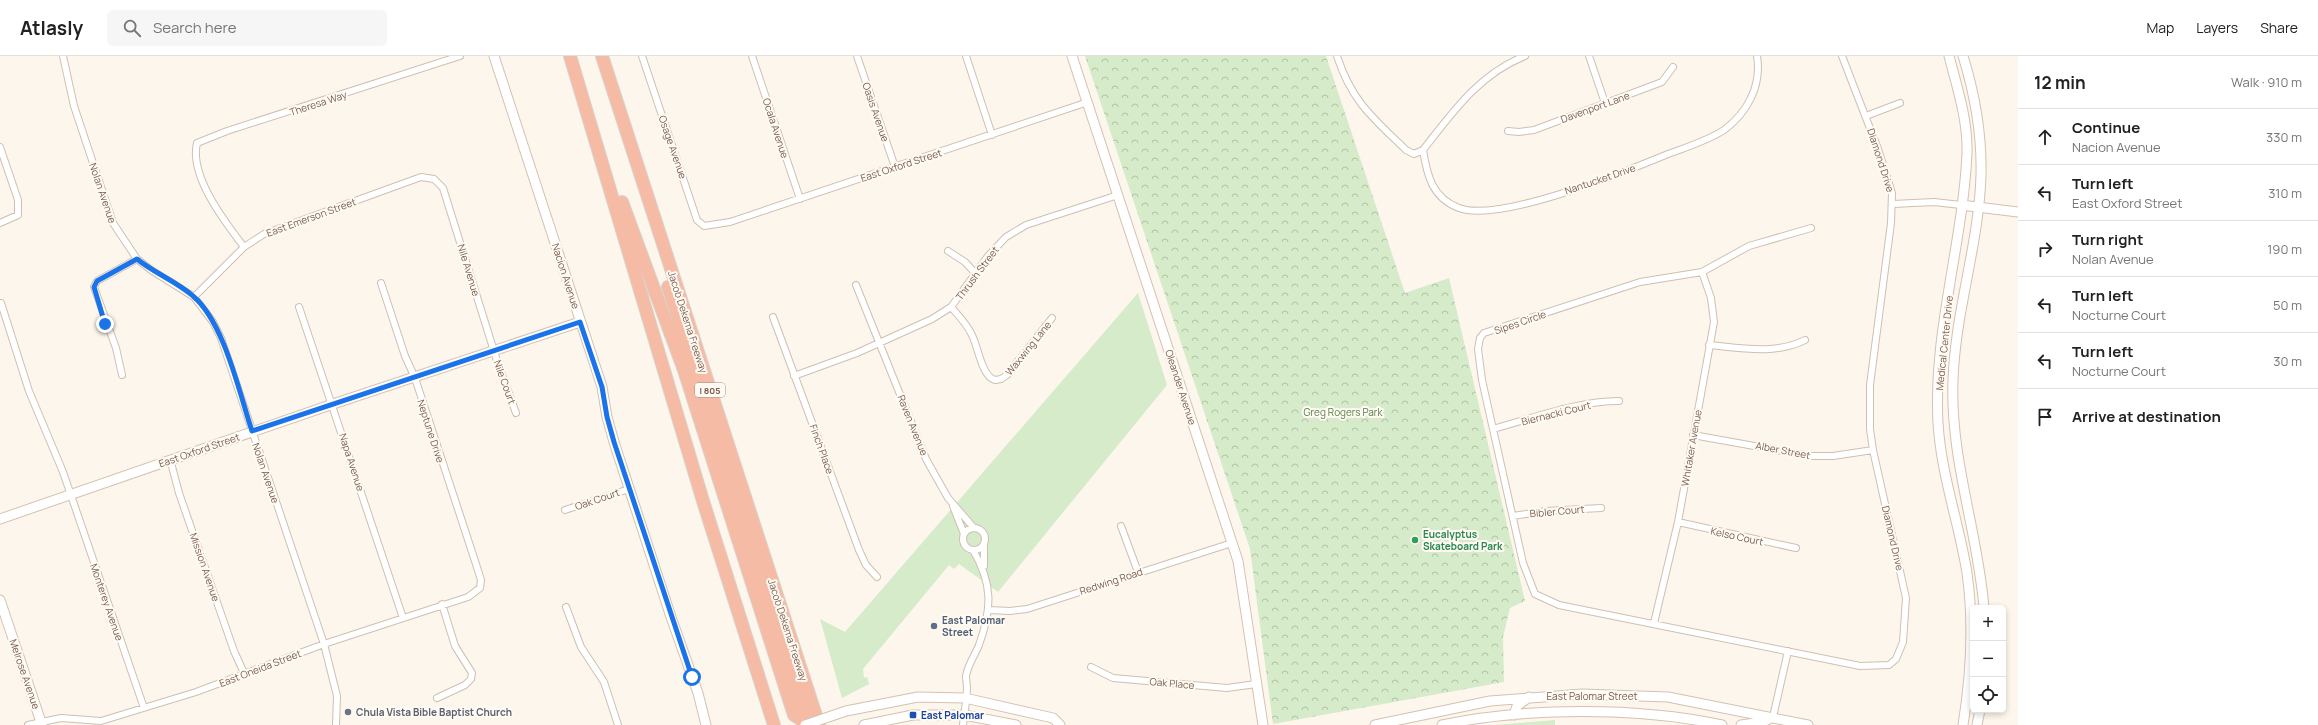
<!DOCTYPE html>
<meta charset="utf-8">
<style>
:root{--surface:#fff;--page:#f6f6f6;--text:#222;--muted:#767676;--line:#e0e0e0}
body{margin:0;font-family:Manrope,sans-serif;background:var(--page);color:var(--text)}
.controls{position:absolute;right:12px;bottom:12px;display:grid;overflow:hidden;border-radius:6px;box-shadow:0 2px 6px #0003}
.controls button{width:36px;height:36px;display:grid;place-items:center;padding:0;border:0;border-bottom:1px solid var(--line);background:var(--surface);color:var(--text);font:20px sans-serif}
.stop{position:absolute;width:12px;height:12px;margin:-9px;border:3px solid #1a73e8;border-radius:50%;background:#fff}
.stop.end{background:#1a73e8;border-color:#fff;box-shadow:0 1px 4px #0008}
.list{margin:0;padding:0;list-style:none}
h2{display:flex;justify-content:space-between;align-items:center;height:52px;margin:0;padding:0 16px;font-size:17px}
h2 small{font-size:13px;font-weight:400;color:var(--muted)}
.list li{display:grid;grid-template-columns:26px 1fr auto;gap:12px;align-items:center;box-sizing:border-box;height:56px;padding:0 16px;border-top:1px solid var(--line)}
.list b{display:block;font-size:15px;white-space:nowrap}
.list p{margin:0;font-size:13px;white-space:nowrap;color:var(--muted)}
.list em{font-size:13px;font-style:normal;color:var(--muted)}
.icon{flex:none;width:22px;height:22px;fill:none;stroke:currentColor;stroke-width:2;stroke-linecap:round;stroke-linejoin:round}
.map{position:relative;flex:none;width:2018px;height:669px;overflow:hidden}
header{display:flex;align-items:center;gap:24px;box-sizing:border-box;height:56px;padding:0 20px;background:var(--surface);border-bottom:1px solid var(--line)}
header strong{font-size:19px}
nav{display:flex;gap:22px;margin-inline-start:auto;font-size:14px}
.search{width:280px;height:36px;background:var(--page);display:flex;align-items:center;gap:10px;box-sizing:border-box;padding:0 14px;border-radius:6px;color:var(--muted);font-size:15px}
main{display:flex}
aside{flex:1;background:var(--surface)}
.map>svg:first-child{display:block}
.green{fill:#d6ebc9}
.park{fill:url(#park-crowns)}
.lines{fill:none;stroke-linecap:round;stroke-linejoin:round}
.street-casing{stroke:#d0bfb0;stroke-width:8}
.secondary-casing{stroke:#d5c1b0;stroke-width:11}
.highway-casing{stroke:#d9d2cd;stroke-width:14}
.street{stroke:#fff;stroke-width:6}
.secondary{stroke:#fff;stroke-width:9}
.highway{stroke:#f5bba4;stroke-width:12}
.secondary-bridge-casing{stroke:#d5c1b0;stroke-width:11;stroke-linecap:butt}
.secondary-bridge{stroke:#fff;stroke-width:9}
.route{stroke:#1a73e8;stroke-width:5}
.leisure-dot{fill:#2e9e5b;stroke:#fffaf3;stroke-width:1.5}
.service-dot{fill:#5c6f8a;stroke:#fffaf3;stroke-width:1.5}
.worship-dot{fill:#6b7280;stroke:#fffaf3;stroke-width:1.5}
.transit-dot{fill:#1a4fb4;stroke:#fffaf3;stroke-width:1.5}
.labels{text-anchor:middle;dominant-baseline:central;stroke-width:4;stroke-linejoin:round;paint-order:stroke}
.shield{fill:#fffaf3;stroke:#a18d80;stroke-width:1}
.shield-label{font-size:9px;font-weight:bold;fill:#795e4e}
.street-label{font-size:10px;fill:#795e4e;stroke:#fffaf3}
.park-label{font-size:10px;fill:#557e45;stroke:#fffaf3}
.leisure-label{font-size:10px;font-weight:bold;fill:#27864d;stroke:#fffaf3;text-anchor:start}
.service-label{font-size:10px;font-weight:bold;fill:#4e5e75;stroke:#fffaf3;text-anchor:start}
.worship-label{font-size:10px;font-weight:bold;fill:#5b616d;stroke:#fffaf3;text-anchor:start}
.transit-label{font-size:10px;font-weight:bold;fill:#164399;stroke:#fffaf3;text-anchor:start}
</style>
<header>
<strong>Atlasly</strong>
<div class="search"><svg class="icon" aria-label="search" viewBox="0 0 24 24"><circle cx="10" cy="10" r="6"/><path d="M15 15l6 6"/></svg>Search here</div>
<nav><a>Map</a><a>Layers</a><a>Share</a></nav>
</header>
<main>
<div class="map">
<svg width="2018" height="669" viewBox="0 0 2018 669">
<defs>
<pattern id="park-crowns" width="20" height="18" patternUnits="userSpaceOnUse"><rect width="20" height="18" fill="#d6ebc9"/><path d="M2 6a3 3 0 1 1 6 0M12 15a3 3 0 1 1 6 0" fill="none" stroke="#b2c2a5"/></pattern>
</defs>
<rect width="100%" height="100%" fill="#fdf6ec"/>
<path class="green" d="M1138,237L1167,329L998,536L959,508L954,513L949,509L863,613L864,622L867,621L869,628L842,642L820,563L845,576Z
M1555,664V669H1491H1494Z"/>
<path class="park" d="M1085,0H1326L1405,237L1449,222L1525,545L1510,552L1503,581L1504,626L1273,668L1250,493Z"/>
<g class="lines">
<g class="street-casing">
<path id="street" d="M63,0L74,50L113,167L137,203L151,214L194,241L213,266L221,282L324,588L337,640L336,669
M642,0L697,164L704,170L730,166L1088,46
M752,0L800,143
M857,0L895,111
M966,0L992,79
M1337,0C1352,46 1373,62 1406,94L1414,98L1423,94
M1589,0L1605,47
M1866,60L1900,47
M1508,75L1519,76L1534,74L1662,26L1673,11
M0,91L18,144V159L0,167
M1423,94C1427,119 1432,142 1459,152C1499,167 1627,115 1668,98C1687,91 1707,85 1724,74C1747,57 1762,30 1757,0
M1423,94C1452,57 1479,18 1525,0
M1893,148L1934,146L1961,149
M1811,172L1749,190L1702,216L1640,226L1484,277L1480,282L1478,293L1482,324L1523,507L1535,538L1559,549L1860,610L1889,609L1896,603L1903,586L1906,542L1873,394L1870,373V329L1891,167L1892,137L1878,93L1842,0
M244,191C225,166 189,120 197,87L227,75L460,0
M948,195L965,206L976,218
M856,229L926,403L948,442L974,472
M194,241L244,191L264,178L421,121L434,123L443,132L498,308L516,357
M1,247L29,335L63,416L144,652
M299,251L403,562
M951,251C959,260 967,268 972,279C978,291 982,321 995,324L1001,323L1007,319L1052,262
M773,261L859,494L866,509L877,521
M1709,289C1741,292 1775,299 1805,284
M122,319L116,292L94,231L97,225L137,203
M794,320L857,297L932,263L951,251L988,200L1006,181L1026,169L1118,139
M1493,373C1534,362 1577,345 1619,345
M1693,379L1810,400H1833L1873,394
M170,403L179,437L234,595L244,617
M953,450L964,478
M565,454L629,433
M1513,460L1546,455L1601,452
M1678,466L1796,492
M1121,470L1138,516
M963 483a11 11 0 1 1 22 0a11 11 0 1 1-22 0Z
M984,510V489
M566,551L581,591L604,626L618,669
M989,554L1010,555L1027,553L1232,487
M1654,567L1678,466L1714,266L1711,242L1702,216
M1091,611L1113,622L1227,632L1256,628
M437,642L465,629L471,623L472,617L455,590L442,548
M1773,661L1788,595
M28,669L61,662L101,665L196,636L324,588L468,541L480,532L481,524L475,505L415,322L405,300L381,227
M963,669C964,657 967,644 967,632C967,628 966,624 966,620C968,608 975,599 979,589C992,553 993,528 973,494"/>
</g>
<g class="secondary-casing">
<path id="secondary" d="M494,0L602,331L607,361L614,386L671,561L698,637L706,669
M1072,0L1238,505L1263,669
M1949,0C1957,31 1968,64 1967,97C1963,187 1933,276 1938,367C1941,418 1959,467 1967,517C1974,567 1971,619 1963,669
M1963,0C1975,39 1982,78 1981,119C1979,188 1955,256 1953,325C1950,403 1978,476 1984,552
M1961,149L2018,156
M0,463L333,348L580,266
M0,544L42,669
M846,655L918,641L965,642L1053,662L1060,669
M1514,659L1517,650L1529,641
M864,669L913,659H964L1016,669
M1375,669L1490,645L1582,638L1668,641L1808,669
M1442,669C1525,651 1639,651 1722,669
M1741,669L1763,666L1773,661
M1977,669L1980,654"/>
</g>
<g class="highway-casing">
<path id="highway" d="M570,0L703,445L774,669
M602,0L819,669
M622,146L684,314L794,659L802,664
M668,231L805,655L802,664L803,669"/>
</g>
<use href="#street" class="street"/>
<use href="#secondary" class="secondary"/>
<use href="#highway" class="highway"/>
<g class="secondary-bridge-casing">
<path id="secondary-bridge" d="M805,669L846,655"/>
</g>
<use href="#secondary-bridge" class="secondary-bridge"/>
</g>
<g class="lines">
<path class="route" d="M105,268L94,231L97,225L137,203C154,217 176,225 193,240C224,266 239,336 252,375L580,266L602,331L607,361L614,386L692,621"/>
</g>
<circle class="leisure-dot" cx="1415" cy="484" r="4"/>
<circle class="service-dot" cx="934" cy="570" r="4"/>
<circle class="worship-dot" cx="348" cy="656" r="4"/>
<rect class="transit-dot" x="909" y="655" width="8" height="8" rx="2"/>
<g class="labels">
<rect class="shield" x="695" y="327" width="30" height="14" rx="3"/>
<g class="shield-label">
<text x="710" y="334">I 805</text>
</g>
<g class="street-label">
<text transform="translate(318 47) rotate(-18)">Theresa Way</text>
<text transform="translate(1595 51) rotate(-20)">Davenport Lane</text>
<text transform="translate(876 56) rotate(71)">Oasis Avenue</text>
<text transform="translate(776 72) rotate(72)">Ocala Avenue</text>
<text transform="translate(673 91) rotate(71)">Osage Avenue</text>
<text transform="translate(1881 104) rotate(72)">Diamond Drive</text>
<text transform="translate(901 109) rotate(-18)">East Oxford Street</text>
<text transform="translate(1600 123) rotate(-19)">Nantucket Drive</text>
<text transform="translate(103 137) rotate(71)">Nolan Avenue</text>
<text transform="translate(311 161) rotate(-20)">East Emerson Street</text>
<text transform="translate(469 214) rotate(73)">Nile Avenue</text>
<text transform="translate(977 217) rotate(-53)">Thrush Street</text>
<text transform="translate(566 220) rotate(72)">Nacion Avenue</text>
<text transform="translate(688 266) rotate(72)">Jacob Dekema Freeway</text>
<text transform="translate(1520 266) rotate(-19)">Sipes Circle</text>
<text transform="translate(1944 287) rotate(-84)">Medical Center Drive</text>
<text transform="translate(1028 292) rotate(-51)">Waxwing Lane</text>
<text transform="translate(505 326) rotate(70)">Nile Court</text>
<text transform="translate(1181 331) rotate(72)">Oleander Avenue</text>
<text transform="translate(1556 357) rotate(-14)">Biernacki Court</text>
<text transform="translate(913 369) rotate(68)">Raven Avenue</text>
<text transform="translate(431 375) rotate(72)">Neptune Drive</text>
<text transform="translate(1691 392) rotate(-80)">Whitaker Avenue</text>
<text transform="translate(822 393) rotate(70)">Finch Place</text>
<text transform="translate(199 394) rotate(-19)">East Oxford Street</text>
<text transform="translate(1783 394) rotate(11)">Alber Street</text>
<text transform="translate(352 406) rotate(72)">Napa Avenue</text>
<text transform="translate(266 417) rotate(71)">Nolan Avenue</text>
<text transform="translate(597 443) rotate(-19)">Oak Court</text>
<text transform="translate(1557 455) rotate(-5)">Bibler Court</text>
<text transform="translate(1737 480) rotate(12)">Kelso Court</text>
<text transform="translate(1893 482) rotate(77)">Diamond Drive</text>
<text transform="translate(205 511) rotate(71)">Mission Avenue</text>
<text transform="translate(1111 525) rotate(-18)">Redwing Road</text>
<text transform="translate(107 546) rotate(71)">Monterey Avenue</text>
<text transform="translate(788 574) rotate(72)">Jacob Dekema Freeway</text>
<text transform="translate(260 612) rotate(-21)">East Oneida Street</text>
<text transform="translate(25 618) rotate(71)">Melrose Avenue</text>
<text transform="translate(1172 627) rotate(5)">Oak Place</text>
<text x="1592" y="640">East Palomar Street</text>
</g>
<g class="park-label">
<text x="1343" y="356">Greg Rogers Park</text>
</g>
<g class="leisure-label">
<text x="1423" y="478">Eucalyptus<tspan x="1423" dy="12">Skateboard Park</tspan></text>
</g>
<g class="service-label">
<text x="942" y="564">East Palomar<tspan x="942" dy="12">Street</tspan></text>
</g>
<g class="worship-label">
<text x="356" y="656">Chula Vista Bible Baptist Church</text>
</g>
<g class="transit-label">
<text x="921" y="659">East Palomar</text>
</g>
</g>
</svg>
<div class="controls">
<button>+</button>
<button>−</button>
<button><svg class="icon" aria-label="locate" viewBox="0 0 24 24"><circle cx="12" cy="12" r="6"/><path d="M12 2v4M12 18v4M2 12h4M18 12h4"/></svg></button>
</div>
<div class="stop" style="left:692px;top:621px"></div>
<div class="stop end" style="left:105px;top:268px"></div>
</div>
<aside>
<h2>12 min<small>Walk · 910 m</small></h2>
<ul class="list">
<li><svg class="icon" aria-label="ahead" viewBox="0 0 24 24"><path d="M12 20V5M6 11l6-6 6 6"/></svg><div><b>Continue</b><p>Nacion Avenue</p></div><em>330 m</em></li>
<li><svg class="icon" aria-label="left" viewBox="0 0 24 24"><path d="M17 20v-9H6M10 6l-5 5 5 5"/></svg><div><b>Turn left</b><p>East Oxford Street</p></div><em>310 m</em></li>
<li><svg class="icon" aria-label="right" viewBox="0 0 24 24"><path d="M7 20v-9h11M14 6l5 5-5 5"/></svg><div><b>Turn right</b><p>Nolan Avenue</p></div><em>190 m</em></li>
<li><svg class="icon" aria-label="left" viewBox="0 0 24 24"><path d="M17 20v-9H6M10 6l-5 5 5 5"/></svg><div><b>Turn left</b><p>Nocturne Court</p></div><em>50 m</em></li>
<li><svg class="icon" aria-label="left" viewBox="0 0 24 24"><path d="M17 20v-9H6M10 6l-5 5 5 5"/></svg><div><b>Turn left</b><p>Nocturne Court</p></div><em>30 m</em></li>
<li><svg class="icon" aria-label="arrive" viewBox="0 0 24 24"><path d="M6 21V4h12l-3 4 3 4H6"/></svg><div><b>Arrive at destination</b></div></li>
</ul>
</aside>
</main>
